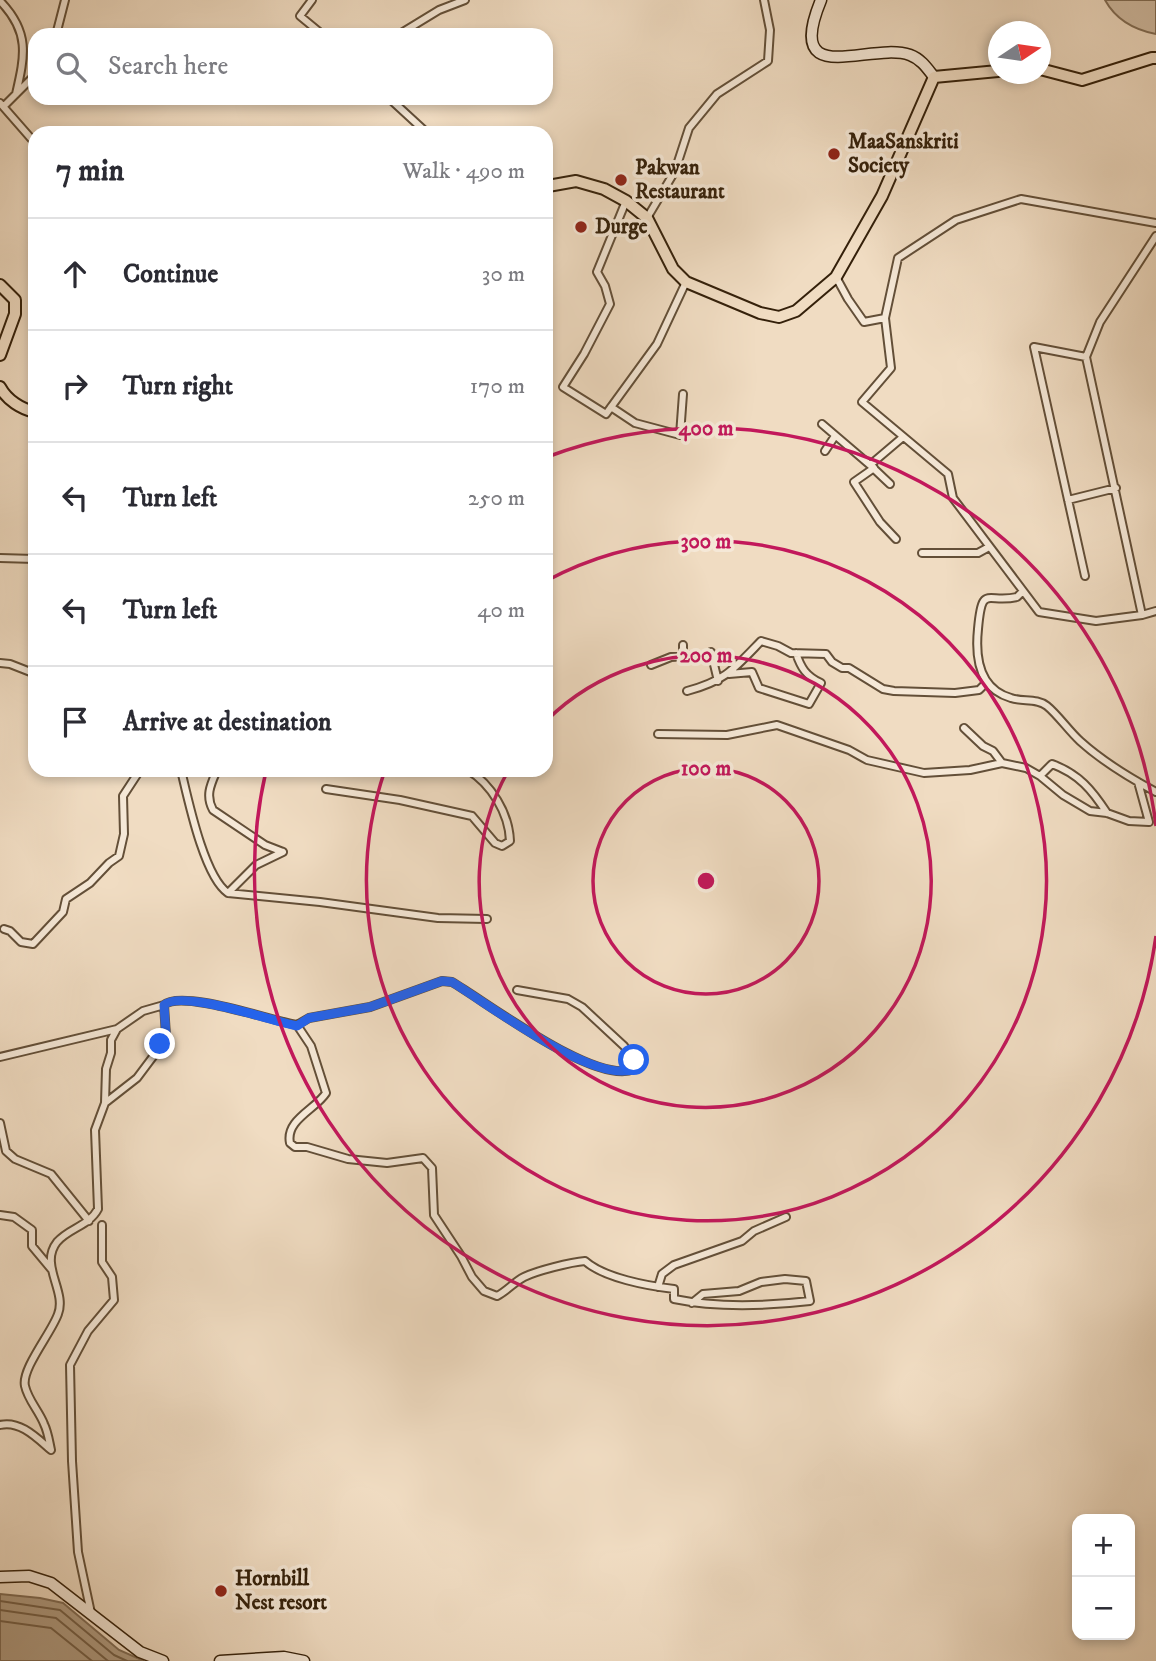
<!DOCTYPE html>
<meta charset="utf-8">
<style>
:root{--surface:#fff;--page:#f7f7f7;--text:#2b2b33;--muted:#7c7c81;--line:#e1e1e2}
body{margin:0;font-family:"IM FELL DW Pica",serif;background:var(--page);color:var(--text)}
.controls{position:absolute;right:21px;bottom:21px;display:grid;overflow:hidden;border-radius:14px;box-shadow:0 4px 10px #0003}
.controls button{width:63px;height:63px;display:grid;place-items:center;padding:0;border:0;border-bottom:2px solid var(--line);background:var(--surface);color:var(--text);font:35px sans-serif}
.compass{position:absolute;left:988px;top:21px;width:63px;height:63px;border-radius:50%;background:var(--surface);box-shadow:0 4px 10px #0003;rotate:77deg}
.stop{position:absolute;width:21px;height:21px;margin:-16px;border:5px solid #2563eb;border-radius:50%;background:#fff}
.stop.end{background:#2563eb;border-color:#fff;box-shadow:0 2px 7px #0008}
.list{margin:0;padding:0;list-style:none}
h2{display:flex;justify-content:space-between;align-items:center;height:91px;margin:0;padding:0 28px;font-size:30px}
h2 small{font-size:23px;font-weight:400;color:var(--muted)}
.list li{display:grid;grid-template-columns:46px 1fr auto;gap:21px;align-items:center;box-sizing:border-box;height:112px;padding:0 28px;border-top:2px solid var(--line)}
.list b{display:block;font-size:26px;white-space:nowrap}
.list em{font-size:23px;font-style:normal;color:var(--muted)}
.icon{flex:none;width:38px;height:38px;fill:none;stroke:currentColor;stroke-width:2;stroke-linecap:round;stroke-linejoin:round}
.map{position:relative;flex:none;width:1156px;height:1661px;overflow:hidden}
.search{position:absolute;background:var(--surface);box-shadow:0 4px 10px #0003;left:28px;top:28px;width:525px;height:77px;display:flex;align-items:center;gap:18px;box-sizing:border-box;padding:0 24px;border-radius:21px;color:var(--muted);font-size:26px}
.panel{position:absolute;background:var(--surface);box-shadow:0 4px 10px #0003;left:28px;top:126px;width:525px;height:651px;border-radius:21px}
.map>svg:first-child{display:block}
.green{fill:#d0bca3;stroke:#826e56;stroke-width:2}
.water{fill:#b09c83;stroke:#7e6a53;stroke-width:2}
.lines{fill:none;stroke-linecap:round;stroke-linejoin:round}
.shore{stroke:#725e46;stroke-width:2}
.street-casing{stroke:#634f38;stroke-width:10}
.secondary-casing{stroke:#34200a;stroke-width:13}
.primary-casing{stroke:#34200a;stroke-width:14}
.street{stroke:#f5e8d7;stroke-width:6}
.secondary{stroke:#f5e8d7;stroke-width:10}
.primary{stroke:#f0dcc2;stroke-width:10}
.route{stroke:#2563eb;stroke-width:9}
.ring{fill:none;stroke:#c2185b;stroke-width:3.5}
.poi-dot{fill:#8f2418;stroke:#f5e8d7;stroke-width:2.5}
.labels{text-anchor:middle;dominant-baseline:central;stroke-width:7;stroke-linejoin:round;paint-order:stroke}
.poi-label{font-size:21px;font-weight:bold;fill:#34200a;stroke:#f5e8d7;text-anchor:start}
.centre{fill:#c2185b;stroke:#f5e8d7;stroke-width:3.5}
.ring-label{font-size:21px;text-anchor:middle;font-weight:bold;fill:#c2185b;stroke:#f5e8d7;stroke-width:7;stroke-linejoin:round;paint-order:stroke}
</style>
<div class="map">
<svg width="1156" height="1661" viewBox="0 0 1156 1661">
<rect width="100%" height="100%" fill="#f0dcc2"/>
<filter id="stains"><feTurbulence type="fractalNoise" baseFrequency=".00286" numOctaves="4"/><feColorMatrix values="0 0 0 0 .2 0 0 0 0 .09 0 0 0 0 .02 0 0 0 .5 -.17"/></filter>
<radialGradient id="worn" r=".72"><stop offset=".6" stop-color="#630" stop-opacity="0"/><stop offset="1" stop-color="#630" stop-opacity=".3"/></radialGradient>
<path class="green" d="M1105,0H1156V34C1135,30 1116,20 1105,0Z"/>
<path class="water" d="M0,1594L40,1598L63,1603L119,1650L144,1661H0Z"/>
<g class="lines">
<path class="shore" d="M0,1601L60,1610L114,1655L127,1661
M0,1610L56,1618L108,1661
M0,1621L51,1628L92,1661"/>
<g class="street-casing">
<path id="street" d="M312,0L300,16L323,35
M0,1C30,32 25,55 16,94
M56,35L65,0
M398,35L439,10L465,0
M389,98L427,133
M0,103L35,143
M4,106L35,75
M626,201L597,272L605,286L610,304L584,354L563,387L606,414L657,344L686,282
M647,218L675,171L689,128L717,94L768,61L770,30L764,0
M1156,223L1021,199L956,220L898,258L885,318L891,368L862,402L948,474L953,498L1039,612L1096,621L1142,615L1156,611
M836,277L848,299L864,322L885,318
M611,407L635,423L680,435L683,394
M822,424L870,465L903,437
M825,451L835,436
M871,466L890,484
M874,468L854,482L880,522L896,539
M1068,500L1116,488
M922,553H978L989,547
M0,558L35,559
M1085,576L1034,347L1086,357
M1022,592L1017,597C987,604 982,583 978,629C975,658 979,689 1011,698C1023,702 1037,698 1047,706C1058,715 1069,731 1080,741C1102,761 1130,778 1156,792
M1142,615L1086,357L1100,322L1156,236
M683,657V645
M0,663L10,664L33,673
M651,665L671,657L705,655L711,652L718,681
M729,674L752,672L759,688L809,704L821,683C806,676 801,668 796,653
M687,691C725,681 734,669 761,641L778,646L791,653L826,654L832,662L842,668H849L883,689L894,691L955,693L979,690L986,683
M964,728L983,746L993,751L1002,763
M658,734L727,735L777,725L849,750L867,760L924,773L970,770L1002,763L1026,768L1040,776L1063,795L1090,811L1107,813L1129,821L1149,822L1138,782
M181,770C188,799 204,877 228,893L320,902L438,918L487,919
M217,770C211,784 205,795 213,810L265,845L283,852
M1040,776L1052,764C1079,774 1092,790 1107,813
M326,789L400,800L472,816L495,843L502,846L510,841C509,813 491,784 468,770
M228,893L256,865L283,852
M4,929L10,931L21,942L33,944L63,912L66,899L90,883L109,863L119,856L124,834L123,796L140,770
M297,1025L309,1018L370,1007L442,981L452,982C488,1003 596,1086 634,1069V1060L624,1046L582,1007L568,999L517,990
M0,1057L117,1029
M105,1103L106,1069L111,1053V1040L117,1029L143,1011L164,1005
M0,1123L6,1151L15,1159L51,1174L89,1221
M0,1215L14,1217L32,1230V1246L52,1270
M658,1287L662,1274L674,1265L742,1241L754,1231L786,1217
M0,1425C20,1420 37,1438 51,1450C49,1441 48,1432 44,1424C39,1411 28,1400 25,1386C21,1369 52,1332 58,1314C67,1291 39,1265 57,1242C69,1228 89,1226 98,1209L95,1130L105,1103L137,1078L155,1054L166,1035L164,1005C181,989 272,1021 297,1025L311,1046L326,1093C316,1109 285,1120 290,1143L295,1147H307L348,1159L387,1163L423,1158L432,1168L434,1215L461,1256L472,1277L484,1291L497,1296C507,1291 514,1282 524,1277C536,1271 571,1262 585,1261C604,1278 648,1286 674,1289V1299C718,1308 766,1306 810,1301L806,1281L785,1279L761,1282L739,1291L703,1294L692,1303
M91,1613L78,1552L72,1461L70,1365L88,1331L114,1300L112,1277L102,1262V1225"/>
</g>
<g class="secondary-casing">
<path id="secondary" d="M821,0C783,92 870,41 910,55C921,59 927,68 934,77
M0,1577L29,1576L51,1583L140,1652L163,1661
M220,1661L284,1657L304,1661"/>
</g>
<g class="primary-casing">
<path id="primary" d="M1040,69L1082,80L1152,58H1156
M546,190L548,186L576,181L604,189L626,201L647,218L673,269L686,282L760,313L779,317L796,311L836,277L882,196L934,77L998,71
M0,285L15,300V314L0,355
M0,387C7,400 21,409 35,412"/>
</g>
<use href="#street" class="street"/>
<use href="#secondary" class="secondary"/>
<use href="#primary" class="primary"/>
</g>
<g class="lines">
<path class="route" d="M160,1044L166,1035L164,1005C181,989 272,1021 297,1026L309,1018L370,1007L442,981L452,982C488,1004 595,1085 634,1069V1060"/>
</g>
<g class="ring">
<circle cx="706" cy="881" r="113"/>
<path d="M546 721A226 226 0 1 1 508 771"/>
<path d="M546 581A340 340 0 1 1 385 770"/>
<path d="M1156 936A453 453 0 1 1 266 771M547 457A453 453 0 0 1 1156 826"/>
</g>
<g class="poi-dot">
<circle cx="834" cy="154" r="7"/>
<circle cx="621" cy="180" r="7"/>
<circle cx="581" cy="227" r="7"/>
<circle cx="221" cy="1591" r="7"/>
</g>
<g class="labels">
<g class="poi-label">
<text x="848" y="142">MaaSanskriti<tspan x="848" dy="24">Society</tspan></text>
<text x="635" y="168">Pakwan<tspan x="635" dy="24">Restaurant</tspan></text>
<text x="595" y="227">Durge</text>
<text x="235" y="1579">Hornbill<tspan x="235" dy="24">Nest resort</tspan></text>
</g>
</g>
<circle cx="706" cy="881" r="10" class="centre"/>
<g class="ring-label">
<text x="706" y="435">400 m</text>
<text x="706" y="548">300 m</text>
<text x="706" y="662">200 m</text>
<text x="706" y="775">100 m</text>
</g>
<rect width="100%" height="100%" filter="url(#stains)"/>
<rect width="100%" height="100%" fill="url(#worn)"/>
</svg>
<div class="controls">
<button>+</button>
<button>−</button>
</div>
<svg class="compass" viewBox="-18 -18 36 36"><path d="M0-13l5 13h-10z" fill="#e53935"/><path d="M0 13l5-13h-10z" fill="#7c7c81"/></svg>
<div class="stop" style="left:634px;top:1060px"></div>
<div class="stop end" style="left:160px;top:1044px"></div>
<div class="search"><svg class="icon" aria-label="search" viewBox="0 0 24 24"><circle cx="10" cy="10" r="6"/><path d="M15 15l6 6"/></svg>Search here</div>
<section class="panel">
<h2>7 min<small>Walk · 490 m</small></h2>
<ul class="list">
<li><svg class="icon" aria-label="ahead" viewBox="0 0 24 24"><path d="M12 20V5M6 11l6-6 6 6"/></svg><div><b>Continue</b></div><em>30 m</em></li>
<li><svg class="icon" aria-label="right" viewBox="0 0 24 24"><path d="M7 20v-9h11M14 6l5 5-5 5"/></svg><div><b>Turn right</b></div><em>170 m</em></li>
<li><svg class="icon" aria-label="left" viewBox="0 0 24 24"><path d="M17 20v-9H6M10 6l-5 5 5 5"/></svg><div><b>Turn left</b></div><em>250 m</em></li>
<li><svg class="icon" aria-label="left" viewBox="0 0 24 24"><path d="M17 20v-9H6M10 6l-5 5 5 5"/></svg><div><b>Turn left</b></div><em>40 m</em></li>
<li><svg class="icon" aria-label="arrive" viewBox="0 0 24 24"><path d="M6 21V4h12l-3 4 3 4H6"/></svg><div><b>Arrive at destination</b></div></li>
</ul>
</section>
</div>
